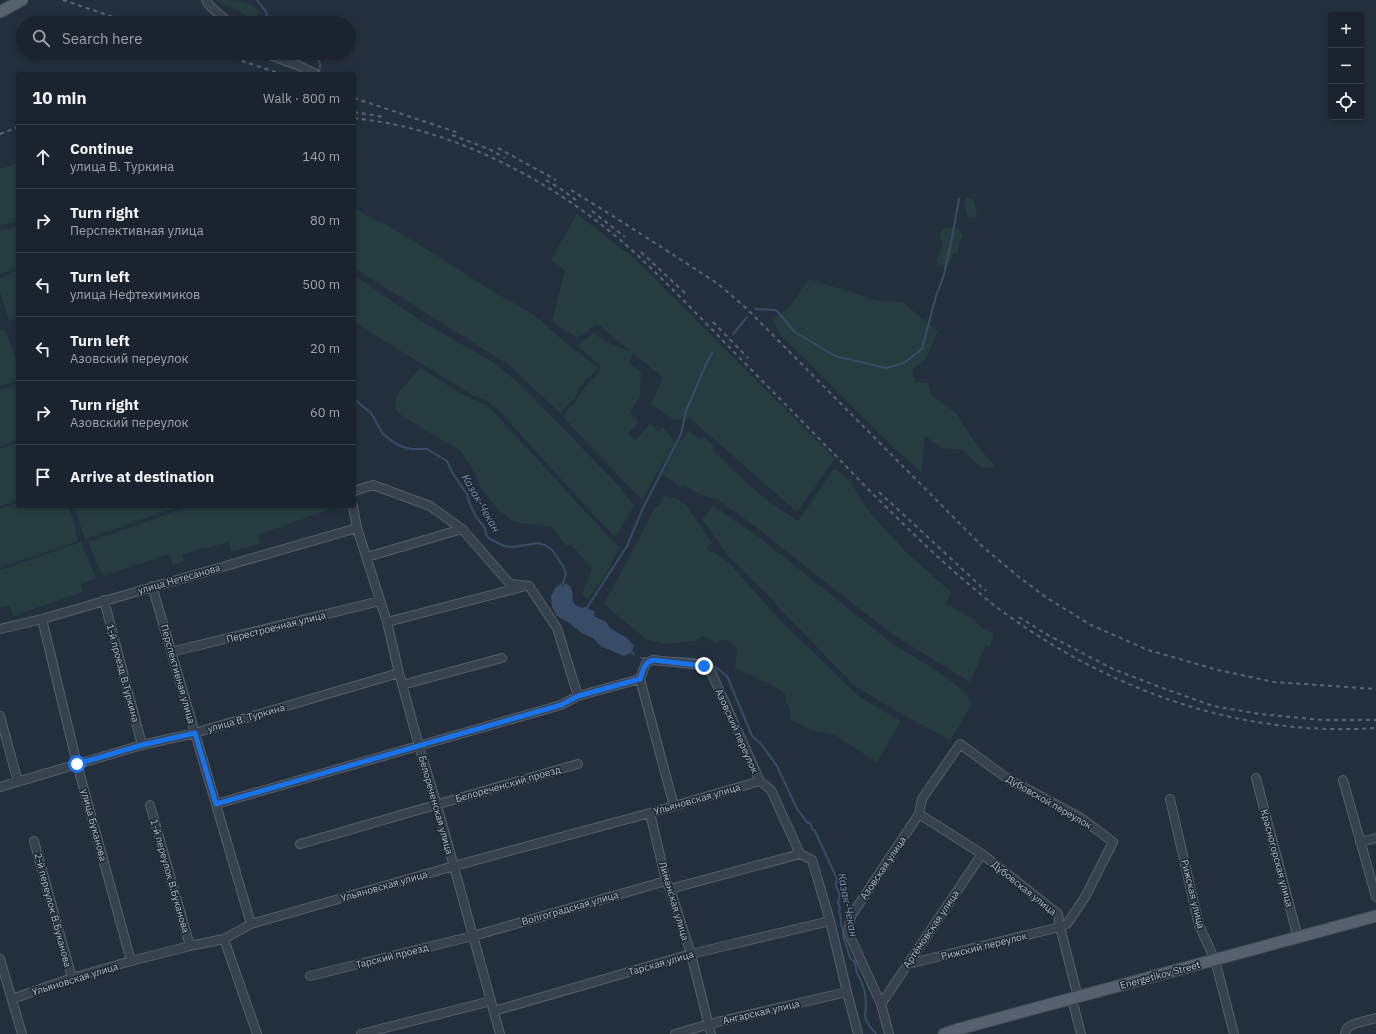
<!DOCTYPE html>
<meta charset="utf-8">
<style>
:root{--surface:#1b232e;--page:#242b36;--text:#f1f3f6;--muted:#a0a4aa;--line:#39404a}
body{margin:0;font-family:"IBM Plex Sans",sans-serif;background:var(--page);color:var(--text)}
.controls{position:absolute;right:12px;top:12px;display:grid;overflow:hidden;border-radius:4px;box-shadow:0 2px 6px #0003}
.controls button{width:36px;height:36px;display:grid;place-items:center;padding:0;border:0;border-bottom:1px solid var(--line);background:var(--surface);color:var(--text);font:20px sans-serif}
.stop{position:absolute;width:12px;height:12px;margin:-9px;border:3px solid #1a73e8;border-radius:50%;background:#fff}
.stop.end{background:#1a73e8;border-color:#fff;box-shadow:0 1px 4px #0008}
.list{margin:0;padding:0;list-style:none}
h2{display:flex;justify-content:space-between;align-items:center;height:52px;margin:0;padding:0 16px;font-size:17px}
h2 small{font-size:13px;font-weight:400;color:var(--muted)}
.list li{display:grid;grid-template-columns:26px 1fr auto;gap:12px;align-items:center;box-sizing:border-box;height:64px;padding:0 16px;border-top:1px solid var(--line)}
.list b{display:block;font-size:15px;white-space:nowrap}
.list p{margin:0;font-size:13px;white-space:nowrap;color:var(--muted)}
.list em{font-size:13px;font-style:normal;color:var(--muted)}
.icon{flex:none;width:22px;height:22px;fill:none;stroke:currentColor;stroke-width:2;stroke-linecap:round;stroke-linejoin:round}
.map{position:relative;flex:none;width:1376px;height:1034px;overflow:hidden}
.search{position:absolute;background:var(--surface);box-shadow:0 2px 6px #0003;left:16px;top:16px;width:340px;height:44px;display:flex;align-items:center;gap:10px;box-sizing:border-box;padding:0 14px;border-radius:22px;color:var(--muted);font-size:15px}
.panel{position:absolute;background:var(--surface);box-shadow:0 2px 6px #0003;left:16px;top:72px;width:340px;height:436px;border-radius:4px}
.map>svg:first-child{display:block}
.green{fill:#263c3f}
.water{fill:#394c67}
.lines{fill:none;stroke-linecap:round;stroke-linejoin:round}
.stream{stroke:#394c67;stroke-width:2}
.minor-casing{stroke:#565f6c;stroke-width:10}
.major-casing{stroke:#414a57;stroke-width:13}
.minor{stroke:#38414e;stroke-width:8}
.major{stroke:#56606e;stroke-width:11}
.rail{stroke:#5a6575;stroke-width:2;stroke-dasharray:4 4;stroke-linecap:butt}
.route{stroke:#1a73e8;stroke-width:5}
.labels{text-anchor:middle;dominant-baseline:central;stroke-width:3;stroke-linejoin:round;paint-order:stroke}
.street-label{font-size:10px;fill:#b4bcc9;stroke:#1d2633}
.water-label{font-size:11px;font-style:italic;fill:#7c92b1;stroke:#1d2633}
</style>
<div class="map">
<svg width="1376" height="1034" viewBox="0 0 1376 1034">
<rect width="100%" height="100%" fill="#242f3e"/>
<path class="green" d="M216,0C228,0 248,0 256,8C259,13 259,18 256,23H249C247,7 226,9 216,0Z
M18,163V221L0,225V169Z
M966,197L973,199L977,215L975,217L971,218L967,217L964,201Z
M354,207L365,215L385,224L431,252L489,289L526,310L540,320L568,345L597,366L596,371L580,387L575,398L560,413L509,365L354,268Z
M577,214L635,259L835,459L797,512L690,418L675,420L651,404L663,378L633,353L629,363L641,372L640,396L630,412L639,422L628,433L635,440L651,423L658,432L663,427L675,443L650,485L642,500L572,427L570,423L567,422L564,416L567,410L576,401L583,389L599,373L601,366L578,347L579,344L593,333L609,343L631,352L598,324L578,338L552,322L565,270L551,260Z
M18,226V268L0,274V231Z
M950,227L958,228L963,236L959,244L958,253H953L950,263L940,266L936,262C937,256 940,252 942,247C943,237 933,230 950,227Z
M18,270V318L9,321L0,291V278Z
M354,275L420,320L494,363L521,385L620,487L634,506L617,535L612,534L606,528L519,433L497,408L485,400L472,395L354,322Z
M809,279L877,301L902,302L938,331L925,360L912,370L915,382L928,383L932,396L956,413L974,441L995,467L982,468L963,450L942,448L925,436L921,472L896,450L780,334L773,320L791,305Z
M0,330H4L6,332L18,364V380L0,386Z
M421,368L458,392L489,407L619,548L608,572L588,599L582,595L592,569L572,545H565L552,527L514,522L499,511L481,488L473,469L459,449L429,433L401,415L396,410L395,402L398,394L411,378Z
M18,384V440L0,446V390Z
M688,430L699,439L705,438L712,444L714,451L750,486L768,501L798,521L834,469L851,481L857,494L870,513L906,552L951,592L946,604L974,620L982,628L994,634L990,647L986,645L970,682L903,641L879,624L748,521L716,499L699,494L685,485L681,487L662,474L678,445Z
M18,443V500L0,506V449Z
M664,496L676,498L686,505L712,543L706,549L717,554L730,564L777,617L853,691L863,699L901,721L876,763L863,753L834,735L813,731L790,719V708L786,703L785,693C771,682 752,677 735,668L737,647L724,639L716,642L702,636L695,641L665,644L646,639L604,604L642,533L655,507H658Z
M18,503V506H68L76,529L75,531L78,541L0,567V509Z
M74,506H181L85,539Z
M191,506H338L258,535L260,544L231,552L229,542L182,554L184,561L173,565L169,554L104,575L99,569L88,542Z
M713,506L760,538L890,642L934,669L964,691L972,704L950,740L898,712L855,686L776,605L773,600L728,556L714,535L702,519Z
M81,542L96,578L81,584L83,592L13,616L10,605L0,608V570Z"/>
<path class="water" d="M565,583C576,588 570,595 574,603C575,605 579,607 582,608L585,607L595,612L594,616L606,622L610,628L628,639L634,646L631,653L624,656L607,649L602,647L593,638L582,633L569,623L557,616L552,607L551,596L556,587L561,584L562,588Z"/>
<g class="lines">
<path class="stream" d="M257,0L267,13L266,18L258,23
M293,53L305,56H315C322,61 320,66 319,73
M755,309L776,310L795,332L835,356L886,368L904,363L922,349L936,296L943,278L951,243L959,199
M733,334L747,317
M354,399L371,413L383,434L396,444L403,447L412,449H427L447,461L452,472L467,494L469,502L476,517L485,528L486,535L490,539L504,546L513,547L538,543L545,545L552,550L563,566L566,574L561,588L562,589
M586,609L627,546L643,508L681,434L686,411L706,364L712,353
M630,651L634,654
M641,658H648
M672,658H686L701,660L711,664L727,676L752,736L762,745L777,766L797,809L807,822L811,824L812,829L815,831L837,879L836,886L840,895L838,902L840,908L839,911C841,916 841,919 841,924C842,928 844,930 843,935L850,958L855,962L857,973L861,981L865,992L866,1005L865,1017L868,1024L876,1034"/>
<g class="minor-casing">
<path id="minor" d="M206,0L210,6L229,23
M264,53L297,65L316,74
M354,491L373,485L430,506L462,529L510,584L529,586L557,628L578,696
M353,506L357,528L387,622L399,673L419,746L437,805L500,1034
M367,557L462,529
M152,586L251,924
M104,600L142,745
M42,619L77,764L131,961
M387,622L522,587
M0,629L42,619L357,528
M171,652L380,601
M640,679L646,663L653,660L701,665L707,668L712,674L760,781L771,790L800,854L812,860L830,921L847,992L858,1034
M640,679L674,806
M402,685L502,658
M0,716L18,782
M1256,778L1298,938
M1343,780L1376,897
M0,787L142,745L195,733L399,673
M1170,799L1199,925L1215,960L1234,1034
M216,804L561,705L578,696L640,679
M150,805L190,946
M650,813L666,881L670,889L691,954L711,1034
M919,814L982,854L1058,914L1060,927L1078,997
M34,841L72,978
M1360,842L1376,838
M300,844L578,764
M670,889L800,854
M224,939L257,1034
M0,959L22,1034
M310,976L473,936L666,881
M12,999L72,978L131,961L190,946L224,939L251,924L454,866L650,813L760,781
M1072,999L1081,1034
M881,1004L982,854
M494,1011L691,954L830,921
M361,1034L491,1001
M675,1034L709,1024L847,992
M889,1034L881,1004L848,932L851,916L919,814L922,799L960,744L1008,779L1081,818L1113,842L1085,897L1067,924L1060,927L908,964
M1345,1034L1347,1028L1354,1024L1376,1018"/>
</g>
<g class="major-casing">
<path id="major" d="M0,12L22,0
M944,1034L959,1029L1376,916"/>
</g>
<use href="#minor" class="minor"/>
<use href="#major" class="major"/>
<path class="rail" d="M63,0L131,23
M219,53L281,74
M354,98L459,133
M354,112L384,117
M354,118C368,120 383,122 397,125C483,144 569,193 634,252C667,283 699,316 730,348C775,394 820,439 864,485C899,520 934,555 972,587C983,596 994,606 1006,614C1114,692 1242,737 1376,728
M0,134L18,127
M452,135L489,149L505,158
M498,148L556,180
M546,180L558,187L576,200
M571,190L616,218L717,283L746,308L983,547L1019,577L1047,598L1091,625L1148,650L1218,670L1274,682L1376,689
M592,211L625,237
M641,252L685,293
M713,322L748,358
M879,492L986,591
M1019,617L1046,634L1113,669L1157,686L1213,706L1260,714L1322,720H1376"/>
</g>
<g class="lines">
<path class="route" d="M77,764L142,745L195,733L216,804L561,705L578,696L640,679C643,671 644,662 653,660L704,666"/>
</g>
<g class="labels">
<g class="street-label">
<text transform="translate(179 579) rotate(-16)">улица Нетесанова</text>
<text transform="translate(276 627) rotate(-14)">Перестроечная улица</text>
<text transform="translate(123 673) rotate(75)">1-й проезд В.Туркина</text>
<text transform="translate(178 674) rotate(74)">Перспективная улица</text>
<text transform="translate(246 718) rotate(-16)">улица В. Туркина</text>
<text transform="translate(737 731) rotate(66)">Азовский переулок</text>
<text transform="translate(508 784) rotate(-16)">Белореченский проезд</text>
<text transform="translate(697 799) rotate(-16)">Ульяновская улица</text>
<text transform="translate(1049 802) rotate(30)">Дубовской переулок</text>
<text transform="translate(436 805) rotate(74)">Белореченская улица</text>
<text transform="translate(94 825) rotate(75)">улица Буканова</text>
<text transform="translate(1277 858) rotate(75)">Красногорская улица</text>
<text transform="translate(883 868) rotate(-56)">Азовская улица</text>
<text transform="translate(170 876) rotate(74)">1-й переулок В.Буканова</text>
<text transform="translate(384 886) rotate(-16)">Ульяновская улица</text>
<text transform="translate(1024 888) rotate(39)">Дубовская улица</text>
<text transform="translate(1193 894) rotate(76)">Рижская улица</text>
<text transform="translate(674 901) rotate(73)">Лиманская улица</text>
<text transform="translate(570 908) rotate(-16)">Волгоградская улица</text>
<text transform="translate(53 910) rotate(75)">2-й переулок В.Буканова</text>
<text transform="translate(931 929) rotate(-56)">Артёмовская улица</text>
<text transform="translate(984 946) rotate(-14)">Рижский переулок</text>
<text transform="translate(392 956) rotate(-14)">Тарский проезд</text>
<text transform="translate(661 963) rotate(-16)">Тарская улица</text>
<text transform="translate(1160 975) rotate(-15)">Energetikov Street</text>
<text transform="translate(75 979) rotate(-17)">Ульяновская улица</text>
<text transform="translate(761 1012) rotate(-13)">Ангарская улица</text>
</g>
<g class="water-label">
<text transform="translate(481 503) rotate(60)">Казак-Чекан</text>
<text transform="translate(848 905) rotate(79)">Казак-Чекан</text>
</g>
</g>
</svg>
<div class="controls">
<button>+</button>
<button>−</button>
<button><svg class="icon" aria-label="locate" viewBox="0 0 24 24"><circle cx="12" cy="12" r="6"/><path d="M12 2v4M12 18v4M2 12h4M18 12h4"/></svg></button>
</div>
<div class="stop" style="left:77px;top:764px"></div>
<div class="stop end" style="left:704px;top:666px"></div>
<div class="search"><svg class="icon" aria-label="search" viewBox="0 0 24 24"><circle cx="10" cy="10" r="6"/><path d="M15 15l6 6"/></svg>Search here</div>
<section class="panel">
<h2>10 min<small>Walk · 800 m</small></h2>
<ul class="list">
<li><svg class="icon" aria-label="ahead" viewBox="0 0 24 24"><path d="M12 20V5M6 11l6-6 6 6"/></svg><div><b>Continue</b><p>улица В. Туркина</p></div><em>140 m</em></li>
<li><svg class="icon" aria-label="right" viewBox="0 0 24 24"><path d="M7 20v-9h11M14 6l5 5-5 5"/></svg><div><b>Turn right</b><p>Перспективная улица</p></div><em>80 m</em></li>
<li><svg class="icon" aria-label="left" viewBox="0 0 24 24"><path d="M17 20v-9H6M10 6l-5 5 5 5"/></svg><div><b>Turn left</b><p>улица Нефтехимиков</p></div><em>500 m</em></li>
<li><svg class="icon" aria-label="left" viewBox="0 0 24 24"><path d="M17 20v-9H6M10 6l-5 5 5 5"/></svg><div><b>Turn left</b><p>Азовский переулок</p></div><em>20 m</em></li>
<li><svg class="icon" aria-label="right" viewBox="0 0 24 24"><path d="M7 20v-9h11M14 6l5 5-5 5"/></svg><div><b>Turn right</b><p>Азовский переулок</p></div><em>60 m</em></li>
<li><svg class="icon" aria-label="arrive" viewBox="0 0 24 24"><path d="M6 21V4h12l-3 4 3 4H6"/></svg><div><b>Arrive at destination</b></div></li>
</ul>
</section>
</div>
